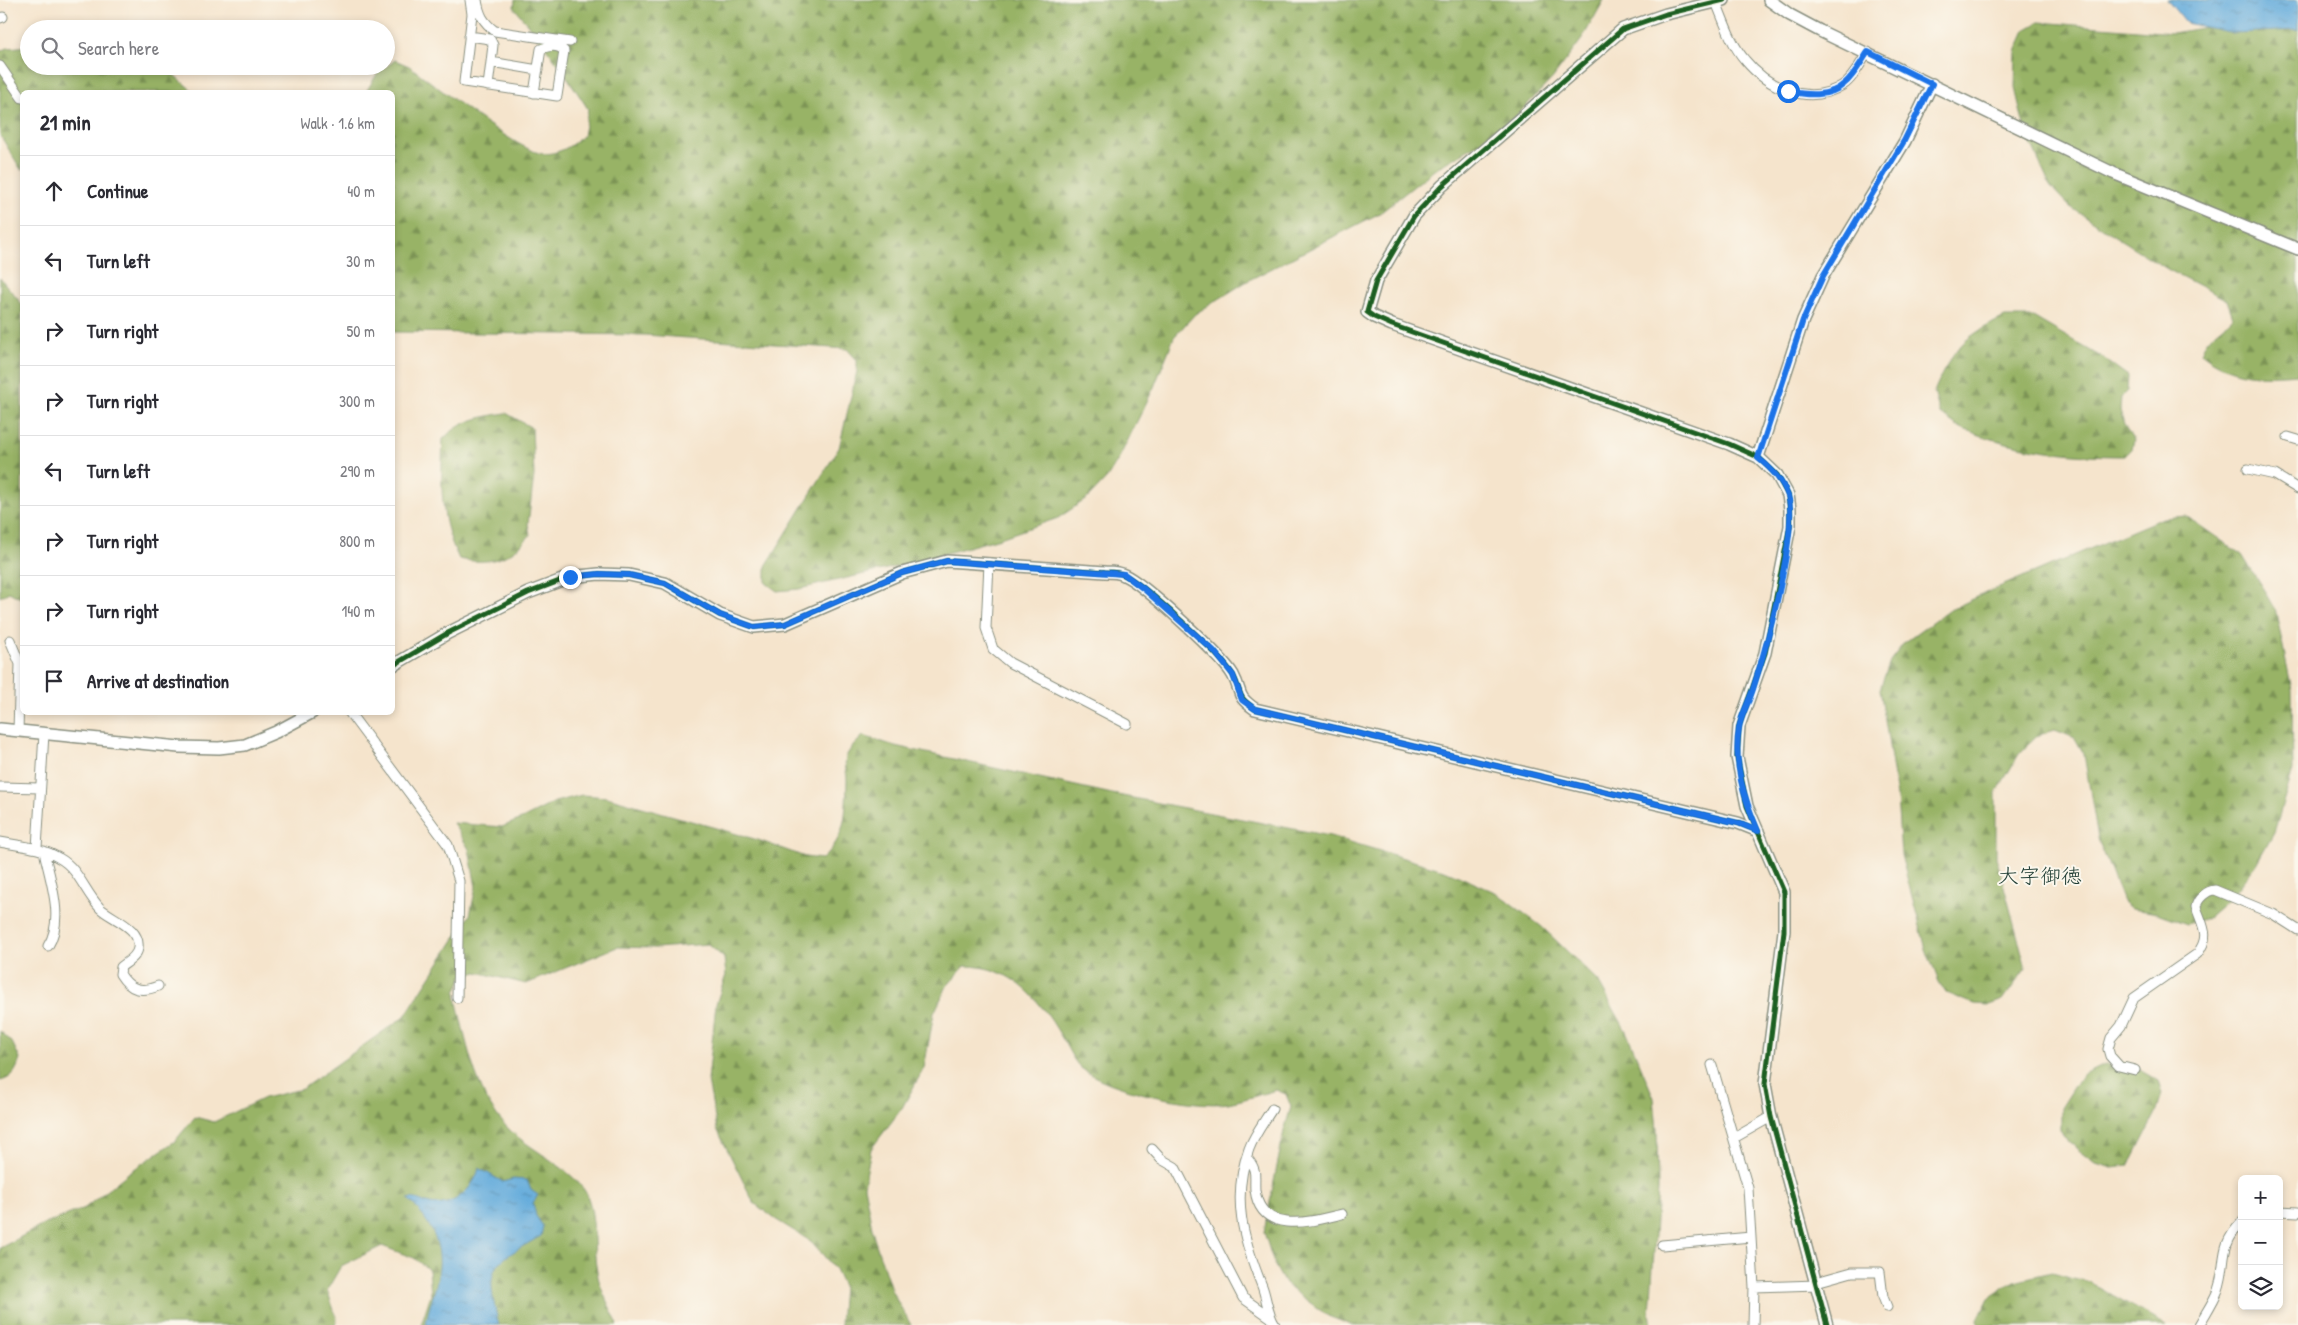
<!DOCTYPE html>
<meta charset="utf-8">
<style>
:root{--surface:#fff;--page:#f7f7f7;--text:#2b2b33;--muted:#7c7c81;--line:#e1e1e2}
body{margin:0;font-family:"Patrick Hand","Klee One",sans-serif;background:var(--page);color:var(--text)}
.controls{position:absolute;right:15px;bottom:15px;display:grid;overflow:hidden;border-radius:8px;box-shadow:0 2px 8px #0003}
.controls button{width:45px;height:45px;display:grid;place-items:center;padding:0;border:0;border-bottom:1px solid var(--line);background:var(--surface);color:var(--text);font:25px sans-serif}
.stop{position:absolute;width:15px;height:15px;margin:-11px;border:4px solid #1a73e8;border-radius:50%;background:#fff}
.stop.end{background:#1a73e8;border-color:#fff;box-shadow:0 1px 5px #0008}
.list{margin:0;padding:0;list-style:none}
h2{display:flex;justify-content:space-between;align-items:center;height:65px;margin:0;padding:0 20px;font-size:21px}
h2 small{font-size:16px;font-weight:400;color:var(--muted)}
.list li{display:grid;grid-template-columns:32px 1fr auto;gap:15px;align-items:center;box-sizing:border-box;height:70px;padding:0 20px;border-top:1px solid var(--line)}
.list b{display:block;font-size:19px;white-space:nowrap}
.list em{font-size:16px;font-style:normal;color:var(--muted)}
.icon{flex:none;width:28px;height:28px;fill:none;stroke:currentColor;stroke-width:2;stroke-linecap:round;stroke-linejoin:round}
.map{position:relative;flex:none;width:2298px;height:1325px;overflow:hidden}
.search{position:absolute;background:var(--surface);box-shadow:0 2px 8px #0003;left:20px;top:20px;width:375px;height:55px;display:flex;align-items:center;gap:12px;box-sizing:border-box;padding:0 18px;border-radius:28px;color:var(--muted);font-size:19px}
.panel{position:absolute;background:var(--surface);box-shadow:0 2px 8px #0003;left:20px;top:90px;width:375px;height:625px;border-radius:8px}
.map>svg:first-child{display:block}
.forest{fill:url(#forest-firs);stroke:#5c784d}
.water{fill:url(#water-ripples);stroke:#427488}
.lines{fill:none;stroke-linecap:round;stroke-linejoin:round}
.minor-casing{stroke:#8a9080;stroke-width:11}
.tertiary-casing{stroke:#8a9080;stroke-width:14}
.minor{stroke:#fff;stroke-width:9}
.tertiary{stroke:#fff;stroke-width:11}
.cycleway-casing{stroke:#fbf7ec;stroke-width:8}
.cycleway{stroke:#1b5e20;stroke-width:5}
.route{stroke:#1a73e8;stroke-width:6}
.labels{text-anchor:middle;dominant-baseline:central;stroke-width:4;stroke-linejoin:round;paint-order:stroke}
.quarter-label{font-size:21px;fill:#1f3d34;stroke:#fbf7ec}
</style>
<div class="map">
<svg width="2298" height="1325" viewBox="0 0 2298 1325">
<defs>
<pattern id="forest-firs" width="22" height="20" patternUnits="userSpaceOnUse" patternTransform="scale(1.25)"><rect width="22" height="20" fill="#98b366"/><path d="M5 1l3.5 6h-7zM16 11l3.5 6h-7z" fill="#7b9355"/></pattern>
<pattern id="water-ripples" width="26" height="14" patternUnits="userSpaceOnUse" patternTransform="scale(1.25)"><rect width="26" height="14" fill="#64abdb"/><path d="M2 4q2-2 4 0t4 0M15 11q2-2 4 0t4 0" fill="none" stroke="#528cb2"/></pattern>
</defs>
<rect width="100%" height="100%" fill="#fbf7ec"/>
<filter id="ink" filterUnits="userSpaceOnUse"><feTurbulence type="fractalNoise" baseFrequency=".02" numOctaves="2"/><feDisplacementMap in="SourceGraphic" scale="10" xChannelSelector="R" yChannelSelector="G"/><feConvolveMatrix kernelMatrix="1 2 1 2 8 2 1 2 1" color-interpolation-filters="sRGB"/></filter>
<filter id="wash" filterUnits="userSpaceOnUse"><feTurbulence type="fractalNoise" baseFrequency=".0096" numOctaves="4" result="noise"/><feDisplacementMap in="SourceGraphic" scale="20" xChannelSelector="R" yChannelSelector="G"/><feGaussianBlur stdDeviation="1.12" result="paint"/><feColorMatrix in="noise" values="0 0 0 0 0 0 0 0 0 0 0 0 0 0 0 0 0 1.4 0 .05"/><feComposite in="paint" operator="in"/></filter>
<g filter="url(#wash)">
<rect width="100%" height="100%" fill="#f5e4cc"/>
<path class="forest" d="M515,0H1604L1582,39L1552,79L1516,116L1482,142L1438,167L1380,213L1249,280L1195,314L1174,337L1154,387L1118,460L1107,478L1088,498L1058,518L1000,538L904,565L799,589L777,591L766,583V566L839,448L857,371V360L847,349L645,335L393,332L392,92H366L377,74L395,60L409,66C433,83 522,155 545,154C561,153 571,146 583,136L588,109L560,66L514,7Z
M2254,19L2298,20V374C2260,377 2232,377 2201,353C2207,335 2219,332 2233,317L2227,300L2169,270L2113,235L2069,206L2050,186L2025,130L2015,88L2016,52L2025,30L2039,22L2173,33Z
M29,46V66H159L175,76L194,92H22V171L0,135V51L8,48Z
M0,278L22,304V599L9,592L0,597Z
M2005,317H2033L2103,358L2128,376L2127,391L2121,397L2120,410L2124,425L2134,440L2132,449L2125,456C2071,456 2017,450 1966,430C1957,427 1949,419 1940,414L1934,392C1952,349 1963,337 2005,317Z
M506,413L532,428L534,475L528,524L530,535C510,560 489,565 459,559C439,519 441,483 443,439C462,420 480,417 506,413Z
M2186,516L2242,555L2275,608L2292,690L2293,771L2274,832L2256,864L2230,898L2207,918L2187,924L2157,913L2132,909L2123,902L2098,838L2084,754L2075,738L2055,730L2036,736L2019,754L1996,793V857L2026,968L2003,1000L1989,1005L1973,1004L1946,993L1939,982L1926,949L1901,855L1897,796L1880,689L1890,661L1904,643L1948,611L1992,590L2163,518Z
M863,736L895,746L1112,794L1330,836L1447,871L1497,893L1542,927L1598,981L1626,1031L1654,1098L1657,1130L1658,1189L1650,1313L1652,1325H1351L1328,1316L1285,1284L1274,1264L1264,1232L1284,1131L1291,1107L1286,1094L1276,1090C1261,1094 1244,1100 1228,1103C1194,1108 1108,1090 1081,1068C1073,1061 1067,1046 1061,1036C1038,997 1012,966 965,966L947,986L934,1013L924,1068L902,1108L871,1149L864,1186L874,1238L892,1292L911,1325H840L843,1286L835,1269L812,1242L775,1219L754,1203L717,1129L708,1081L716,1004L726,975L724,958L708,944L656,948L617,947L526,984L477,972L463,976L456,992L457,1003C468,1048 476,1100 513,1133C532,1150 574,1171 586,1193C597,1217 592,1247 597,1272C600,1290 611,1309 618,1325H421L431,1294L429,1270L414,1258L382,1246L341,1266L327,1290L337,1319L336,1325H0V1248L45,1224L85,1208L127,1174L175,1141L195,1117L214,1122L264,1098L302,1089L405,1016L470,915L476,887L469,849L453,823L502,827L524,818L555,802L582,795L607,797L758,840L805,857L822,859C847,837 846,811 847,780C847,773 844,764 846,757C850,748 856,743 863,736Z
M0,1031L12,1042L20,1059C16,1071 13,1078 0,1081Z
M2105,1064L2137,1068L2158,1080L2162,1094L2156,1113L2129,1166L2112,1168L2096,1163L2068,1142L2061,1129V1108L2082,1075Z
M2052,1272L2089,1282L2166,1325H1979L1978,1320L1989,1298L2014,1281Z"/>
<path class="water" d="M2167,0H2298V30L2234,33L2186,23Z
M479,1168L503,1182L513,1179L527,1180L531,1190L538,1195L533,1203L536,1216L543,1226L541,1236C490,1265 484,1265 499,1325H426C428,1306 438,1287 439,1268C442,1241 427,1217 408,1199C416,1197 422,1202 430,1204C453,1208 474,1189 479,1168Z"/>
</g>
<g filter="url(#ink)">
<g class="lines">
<g class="minor-casing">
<path id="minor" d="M470,0L472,14L464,82L557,96L564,51C558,44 548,46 541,49L534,93
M477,0C479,14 483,22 495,31L570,42
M1716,2C1724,21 1731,44 1745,60C1768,88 1809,107 1843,85C1853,79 1861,62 1868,52
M0,18L3,17
M469,36L490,39L493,45L491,62
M0,66L22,98
M488,86L491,62L538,70
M2288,437L2298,440
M2248,469L2275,475L2298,489
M989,563L986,628L993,649L1010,663L1127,724
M10,640L20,664L18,731
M349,712L448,845L459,881L457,998
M0,787L40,788
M0,842C20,846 41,847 59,858C79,869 84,891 100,908C111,919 141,927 138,948C137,957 127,962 121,967L120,974C130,990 141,993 158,986
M37,848L44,734
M44,851C50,880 65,919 48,946
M1712,1065L1748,1188L1754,1287L1753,1325
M2135,1070L2119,1066L2110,1056L2108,1049L2111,1038L2121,1026L2134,998L2197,954C2211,936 2203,927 2196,907C2197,899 2207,890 2215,890L2273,914L2298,930
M1272,1109C1264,1122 1254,1135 1249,1149C1231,1198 1243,1239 1262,1286C1267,1299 1267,1313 1275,1325
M1734,1138L1771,1117
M1152,1149L1161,1159L1175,1167L1243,1298L1270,1317
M1247,1158C1258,1171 1254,1175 1255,1190C1261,1237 1313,1221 1342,1214
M2279,1211L2298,1212
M1662,1245L1751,1237
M1816,1282L1852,1272H1880L1883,1297L1887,1307
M1754,1287L1817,1285
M2199,1325C2205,1314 2213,1303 2218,1290C2228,1261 2217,1248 2242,1222"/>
</g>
<g class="tertiary-casing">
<path id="tertiary" d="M1724,0L1666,14L1623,29L1442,186L1414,216L1376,281L1367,312L1374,317L1392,325L1729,444L1758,457L1777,475L1788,495L1790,509V526L1765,653L1739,726L1737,757L1747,806L1784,892V931L1765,1084L1771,1117L1827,1325
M1769,0L1790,15L1820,31L2113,173L2298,249
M1758,457L1803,320L1823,276L1905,141L1932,84
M392,666L448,633L528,593L570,577L599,574L629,575L665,583L720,615L754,627L785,624L902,573L947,561L1105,572C1111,572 1119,572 1124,575C1143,583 1223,657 1233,675C1243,694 1235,695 1255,709L1738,823L1758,831
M0,729L179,747L219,748L245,745L276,732L313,712"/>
</g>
<use href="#minor" class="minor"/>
<use href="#tertiary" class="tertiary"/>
<g class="cycleway-casing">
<path id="cycleway" d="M1724,0L1666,14L1623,29L1442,186L1414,216L1376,281L1367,312L1374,317L1392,325L1729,444L1758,457L1777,475L1788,495L1790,509V526L1765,653L1739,726L1737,757L1747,806L1784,892V931L1765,1084L1771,1117L1827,1325
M392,666L448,633L528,593L570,577L599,574L629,575L665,583L720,615L754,627L785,624L902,573L947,561L1105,572C1111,572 1119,572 1124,575C1143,583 1223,657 1233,675C1243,694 1235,695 1255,709L1738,823L1758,831"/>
</g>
<use href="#cycleway" class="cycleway"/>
</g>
</g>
<g class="lines" filter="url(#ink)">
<path class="route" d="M570,577L599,574L629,575L665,583L720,615L754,627L785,624L902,573L947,561L1124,574L1144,589L1214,651L1233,675L1242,700L1255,709L1738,823L1758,831C1744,798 1733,764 1739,728C1741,715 1749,702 1753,689C1765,652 1799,529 1788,496C1782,479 1771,468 1758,458L1803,320L1823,276L1904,141L1932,84L1868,52C1861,62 1854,76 1844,84C1829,98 1806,95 1788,91"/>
</g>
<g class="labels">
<g class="quarter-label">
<text x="2040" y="875">大字御徳</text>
</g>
</g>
</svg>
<div class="controls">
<button>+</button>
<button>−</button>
<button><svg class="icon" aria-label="layers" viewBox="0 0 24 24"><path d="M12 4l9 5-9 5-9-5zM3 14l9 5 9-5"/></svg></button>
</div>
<div class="stop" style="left:1788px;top:91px"></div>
<div class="stop end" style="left:570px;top:577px"></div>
<div class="search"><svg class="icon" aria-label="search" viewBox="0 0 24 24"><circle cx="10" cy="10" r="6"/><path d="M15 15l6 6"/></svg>Search here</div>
<section class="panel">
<h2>21 min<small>Walk · 1.6 km</small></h2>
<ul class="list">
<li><svg class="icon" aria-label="ahead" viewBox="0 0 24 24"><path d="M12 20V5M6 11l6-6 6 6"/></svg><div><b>Continue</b></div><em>40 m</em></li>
<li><svg class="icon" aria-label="left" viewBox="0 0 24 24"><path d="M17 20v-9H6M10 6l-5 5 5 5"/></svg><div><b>Turn left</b></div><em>30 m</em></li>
<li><svg class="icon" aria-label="right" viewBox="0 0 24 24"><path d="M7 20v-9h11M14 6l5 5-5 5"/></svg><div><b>Turn right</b></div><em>50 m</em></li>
<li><svg class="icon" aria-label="right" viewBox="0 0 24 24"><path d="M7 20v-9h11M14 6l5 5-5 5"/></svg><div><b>Turn right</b></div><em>300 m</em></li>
<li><svg class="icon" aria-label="left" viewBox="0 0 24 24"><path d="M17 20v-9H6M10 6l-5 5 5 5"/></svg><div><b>Turn left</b></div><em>290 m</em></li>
<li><svg class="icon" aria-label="right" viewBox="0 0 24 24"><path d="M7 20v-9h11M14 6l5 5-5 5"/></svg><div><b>Turn right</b></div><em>800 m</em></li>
<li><svg class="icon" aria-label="right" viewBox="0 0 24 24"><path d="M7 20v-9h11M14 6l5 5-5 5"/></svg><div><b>Turn right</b></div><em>140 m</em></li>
<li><svg class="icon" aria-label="arrive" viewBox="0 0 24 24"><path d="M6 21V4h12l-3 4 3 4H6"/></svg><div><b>Arrive at destination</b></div></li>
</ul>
</section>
</div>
